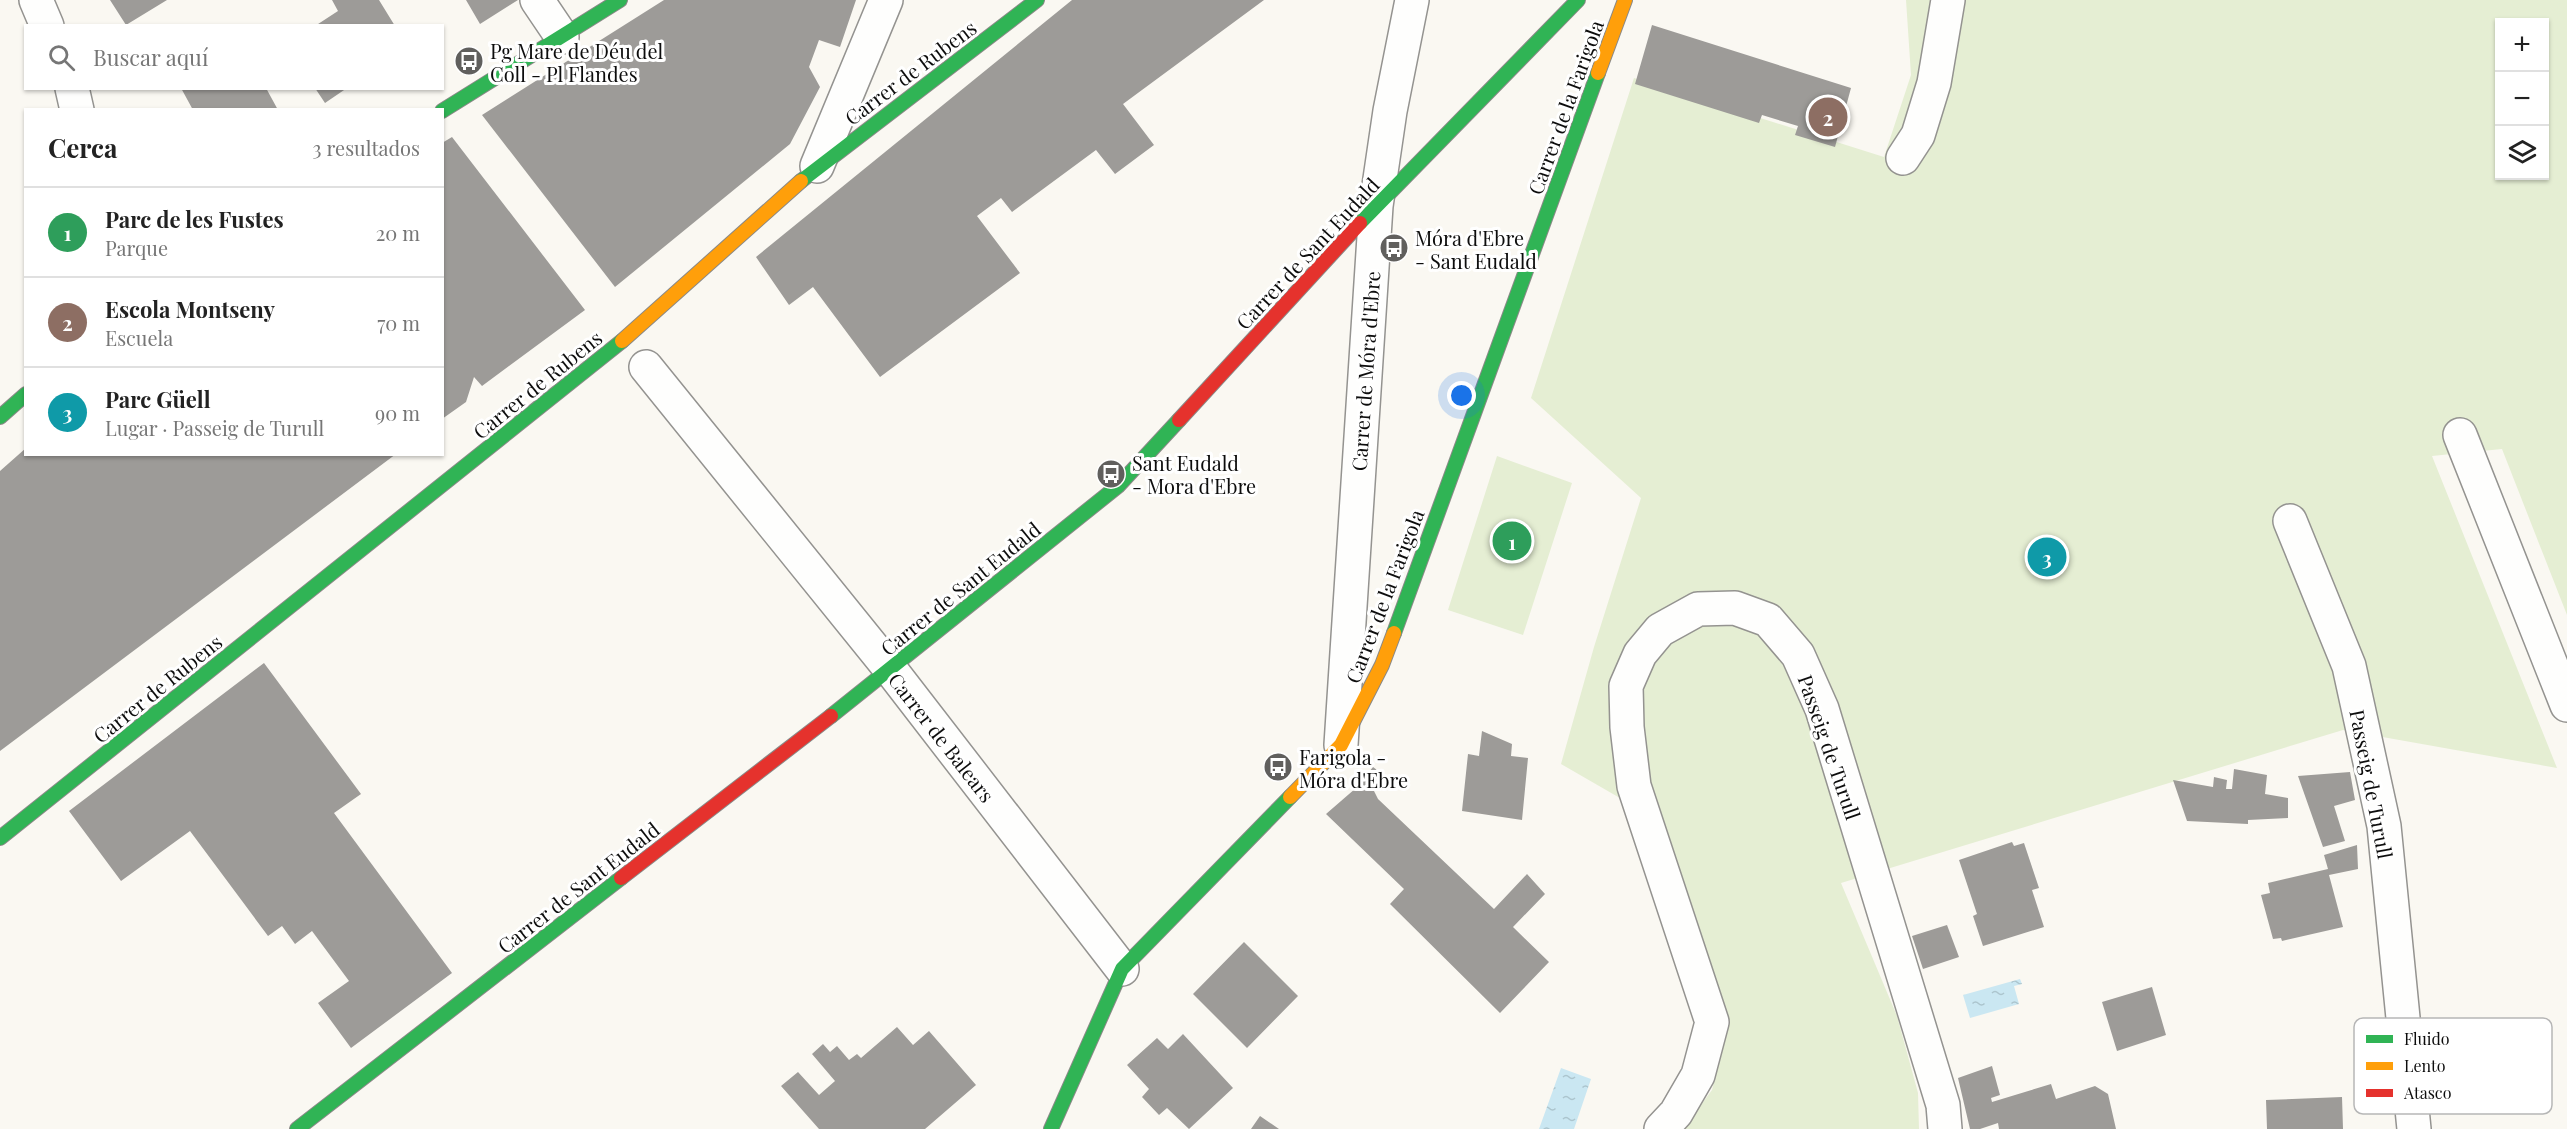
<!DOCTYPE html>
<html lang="es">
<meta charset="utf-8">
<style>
:root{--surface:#fff;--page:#f2f2f2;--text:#222;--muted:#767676;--line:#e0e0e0;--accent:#605f5d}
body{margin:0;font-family:"Playfair Display",serif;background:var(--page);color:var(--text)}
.controls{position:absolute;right:18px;top:18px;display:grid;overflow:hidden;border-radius:0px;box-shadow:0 2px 4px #0004}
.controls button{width:54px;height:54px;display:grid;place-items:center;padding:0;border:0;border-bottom:2px solid var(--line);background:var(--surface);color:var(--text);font:30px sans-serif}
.you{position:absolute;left:1462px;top:396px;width:21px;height:21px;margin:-15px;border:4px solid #fff;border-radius:50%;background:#1a73e8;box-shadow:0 0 0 9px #1a73e833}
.badge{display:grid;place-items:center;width:39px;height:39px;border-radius:50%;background:var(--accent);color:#fff;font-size:20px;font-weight:700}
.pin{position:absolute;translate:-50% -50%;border:3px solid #fff;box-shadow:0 2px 6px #0006}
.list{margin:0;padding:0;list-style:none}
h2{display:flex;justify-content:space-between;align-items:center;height:78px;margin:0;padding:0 24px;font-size:26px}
h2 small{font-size:20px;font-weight:400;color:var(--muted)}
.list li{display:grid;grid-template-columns:39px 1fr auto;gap:18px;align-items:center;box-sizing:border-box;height:90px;padding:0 24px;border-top:2px solid var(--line)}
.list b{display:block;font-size:22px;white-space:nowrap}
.list p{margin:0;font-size:20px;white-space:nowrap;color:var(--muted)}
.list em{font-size:20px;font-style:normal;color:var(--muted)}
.icon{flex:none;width:33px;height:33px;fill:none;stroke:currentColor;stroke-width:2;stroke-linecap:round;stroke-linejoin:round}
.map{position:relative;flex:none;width:2567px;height:1129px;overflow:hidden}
.search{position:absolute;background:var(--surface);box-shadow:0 2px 4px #0004;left:24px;top:24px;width:420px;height:66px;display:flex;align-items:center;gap:15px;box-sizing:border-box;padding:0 21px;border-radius:0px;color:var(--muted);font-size:22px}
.panel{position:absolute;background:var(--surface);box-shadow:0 2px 4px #0004;left:24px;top:108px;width:420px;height:348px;border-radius:0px}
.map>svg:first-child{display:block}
.park{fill:#e5eed3;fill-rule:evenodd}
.water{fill:url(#water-ripples)}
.building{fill:#9d9b98}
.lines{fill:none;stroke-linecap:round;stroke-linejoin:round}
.street-casing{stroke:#949390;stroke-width:36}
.fast-casing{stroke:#8a8987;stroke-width:16}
.slow-casing{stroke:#8a8987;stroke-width:16}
.jam-casing{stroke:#8a8987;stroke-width:16}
.street{stroke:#fefefd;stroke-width:33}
.fast{stroke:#30b455;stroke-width:14}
.slow{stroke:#ff9f0a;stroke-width:14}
.jam{stroke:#e5322d;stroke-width:14}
.labels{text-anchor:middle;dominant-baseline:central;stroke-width:6;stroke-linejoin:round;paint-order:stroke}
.poi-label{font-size:20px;fill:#0d0d0d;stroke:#fff;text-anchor:start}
.street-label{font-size:20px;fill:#0d0d0d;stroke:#fff}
.key{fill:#fff;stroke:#b6b6b6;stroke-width:1.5}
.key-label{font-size:16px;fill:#0d0d0d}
</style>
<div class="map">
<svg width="2567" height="1129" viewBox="0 0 2567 1129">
<defs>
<pattern id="water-ripples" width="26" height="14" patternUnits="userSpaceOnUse" patternTransform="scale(1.5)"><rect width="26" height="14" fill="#cae7f2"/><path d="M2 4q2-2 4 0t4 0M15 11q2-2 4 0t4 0" fill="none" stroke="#acc5ce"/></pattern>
</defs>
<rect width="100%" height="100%" fill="#faf8f2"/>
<path class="park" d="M1906,0H2567V615L2502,449L2432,456L2557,768L2343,730L1841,883L1897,1016L1918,1093L1919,1129H1683L1712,1090L1728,1029L1658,820L1561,764L1594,647L1641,498L1531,398L1634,78L1884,157L1911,75ZM2500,22H2544V176H2500Z
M1497,456L1572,483L1523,635L1448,610Z"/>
<path class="water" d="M2020,979L2022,984L2014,986L2019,1004L1970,1018L1963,995Z
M1561,1068L1591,1079L1574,1129H1539Z"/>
<path class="building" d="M110,0H167L126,25Z
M332,0H379L395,26H315L338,11Z
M466,0H518L480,24Z
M664,0H856L840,47L819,40L809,67L820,87L790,144L615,287L482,115Z
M1072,0H1264L1123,104L1154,145L1115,174L1096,150L1012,212L1001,198L977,216L1020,273L880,377L813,287L789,305L756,257Z
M1652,25L1851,88L1835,147L1795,135L1798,126L1762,115L1759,123L1635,84Z
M181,88H266L278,110H193Z
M315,88H347L325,103Z
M452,137L585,310L482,386L474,377L466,402L442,419V143Z
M26,448V454H396L0,751V471Z
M264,663L361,794L334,813L452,973L351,1048L318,1003L349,981L312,931L295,944L282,926L268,936L190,831L121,881L69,811Z
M1482,731L1512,744L1511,756L1528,758L1522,820L1462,811L1468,754L1479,756Z
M1373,767L1386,777L1374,791L1378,799L1494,909L1527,874L1545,894L1513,927L1549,962L1500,1013L1390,904L1404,889L1326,814L1356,788Z
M2234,769L2267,775L2265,794L2288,798V818L2248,820V824L2187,821L2173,780L2213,787L2214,777L2227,780L2226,789H2232Z
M2350,772L2355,800L2334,806L2345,841L2323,847L2298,776Z
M2012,842L2014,846L2024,843L2039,888L2032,890L2044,927L1983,946L1973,916L1977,914L1959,860Z
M2357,845L2358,869L2329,875L2343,927L2282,941L2281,938L2273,939L2261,895L2270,893L2268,883L2328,869L2324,855Z
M1947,925L1959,957L1923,969L1912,936Z
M1244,942L1298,996L1247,1048L1193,994Z
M2152,987L2166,1035L2117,1051L2102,1002Z
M897,1027L913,1045L929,1031L976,1085L925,1129H819L781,1086L798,1072L819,1095L835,1081L812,1054L823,1044L830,1052L837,1046L849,1060L857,1054L861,1058Z
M1183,1034L1233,1088L1189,1129L1167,1108L1159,1115L1142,1097L1149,1089L1127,1065L1157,1038L1168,1049Z
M1992,1066L2000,1095L1991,1098L1992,1102L2051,1084L2056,1099L2095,1086L2108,1094L2116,1129H1999L1998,1123L1980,1129H1970L1958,1078Z
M2342,1097L2343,1129H2267L2266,1100Z
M1260,1116L1279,1129H1251Z"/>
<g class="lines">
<g class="street-casing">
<path id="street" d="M36,0L47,26
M537,0L562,37
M72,88L77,110
M1903,158L1918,135L1934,83L1948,0
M817,166L886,0
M646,367L891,670L1122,969
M2460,435L2567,705
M2290,521L2349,666L2384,826L2414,1129
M1341,745L1376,206L1390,111L1412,0
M1661,1129L1676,1113L1698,1075L1712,1022L1634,786L1627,727L1626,686L1640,654L1660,630L1698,609L1735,608L1768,620L1798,655L1822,709L1943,1105L1945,1129"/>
</g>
<g class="fast-casing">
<path id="fast" d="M442,111L620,0
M801,181L1037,0
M1360,223L1578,0
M0,417L26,394
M1394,633L1598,73
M831,716L1118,486L1179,420
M0,838L622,341
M297,1129L621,878
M1051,1129L1122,969L1290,797"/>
</g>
<g class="slow-casing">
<path id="slow" d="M1598,73L1625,0
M622,341L801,181
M1290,797L1341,745L1382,665L1394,633"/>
</g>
<g class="jam-casing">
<path id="jam" d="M1179,420L1360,223
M621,878L831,716"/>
</g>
<use href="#street" class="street"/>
<use href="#fast" class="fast"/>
<use href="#slow" class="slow"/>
<use href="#jam" class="jam"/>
</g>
<defs>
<g id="bus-disc" transform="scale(1.5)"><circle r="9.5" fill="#605f5d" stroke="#fff"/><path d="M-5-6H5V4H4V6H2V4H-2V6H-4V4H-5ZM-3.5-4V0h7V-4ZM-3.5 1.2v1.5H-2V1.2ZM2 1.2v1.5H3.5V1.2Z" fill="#fff"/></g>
</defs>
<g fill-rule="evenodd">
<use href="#bus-disc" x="469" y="61"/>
<use href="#bus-disc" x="1394" y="248"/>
<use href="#bus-disc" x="1111" y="474"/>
<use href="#bus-disc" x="1278" y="767"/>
</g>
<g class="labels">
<g class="poi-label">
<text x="490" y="50">Pg Mare de Déu del<tspan x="490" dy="23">Coll - Pl Flandes</tspan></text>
<text x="1415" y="237">Móra d'Ebre<tspan x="1415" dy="23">- Sant Eudald</tspan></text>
<text x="1132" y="462">Sant Eudald<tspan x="1132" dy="23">- Mora d'Ebre</tspan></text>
<text x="1299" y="756">Farigola -<tspan x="1299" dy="23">Móra d'Ebre</tspan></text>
</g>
<g class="street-label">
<text transform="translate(910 72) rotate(-37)">Carrer de Rubens</text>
<text transform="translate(1565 107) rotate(-70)">Carrer de la Farigola</text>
<text transform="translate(1307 253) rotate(-47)">Carrer de Sant Eudald</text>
<text transform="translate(1365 371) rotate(-86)">Carrer de Móra d'Ebre</text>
<text transform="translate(537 384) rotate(-39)">Carrer de Rubens</text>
<text transform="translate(960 588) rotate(-39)">Carrer de Sant Eudald</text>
<text transform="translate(1384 596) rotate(-69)">Carrer de la Farigola</text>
<text transform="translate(157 688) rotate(-39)">Carrer de Rubens</text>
<text transform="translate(942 737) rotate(52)">Carrer de Balears</text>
<text transform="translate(1830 747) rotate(71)">Passeig de Turull</text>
<text transform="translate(2372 784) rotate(79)">Passeig de Turull</text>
<text transform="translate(578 887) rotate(-38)">Carrer de Sant Eudald</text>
</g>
</g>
<rect x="2354" y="1018" width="198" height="96" rx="9" class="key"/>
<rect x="2366" y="1035" width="27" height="8" fill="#30b455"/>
<rect x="2366" y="1062" width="27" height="8" fill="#ff9f0a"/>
<rect x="2366" y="1089" width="27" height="8" fill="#e5322d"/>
<g class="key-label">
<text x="2404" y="1045">Fluido</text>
<text x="2404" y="1072">Lento</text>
<text x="2404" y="1099">Atasco</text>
</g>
</svg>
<div class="controls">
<button>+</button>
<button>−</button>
<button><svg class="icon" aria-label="layers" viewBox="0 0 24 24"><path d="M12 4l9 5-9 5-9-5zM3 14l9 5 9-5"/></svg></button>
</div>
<div class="you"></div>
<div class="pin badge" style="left:1512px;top:541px;background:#2e9e5b">1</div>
<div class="pin badge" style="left:1828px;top:117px;background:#8d6e63">2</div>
<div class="pin badge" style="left:2047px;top:557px;background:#0f9aa8">3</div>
<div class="search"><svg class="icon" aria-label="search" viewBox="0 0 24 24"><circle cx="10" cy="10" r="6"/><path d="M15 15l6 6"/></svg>Buscar aquí</div>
<section class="panel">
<h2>Cerca<small>3 resultados</small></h2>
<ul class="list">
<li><span class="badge" style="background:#2e9e5b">1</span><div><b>Parc de les Fustes</b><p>Parque</p></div><em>20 m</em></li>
<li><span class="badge" style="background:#8d6e63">2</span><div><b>Escola Montseny</b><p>Escuela</p></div><em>70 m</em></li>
<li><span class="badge" style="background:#0f9aa8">3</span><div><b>Parc Güell</b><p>Lugar · Passeig de Turull</p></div><em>90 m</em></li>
</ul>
</section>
</div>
